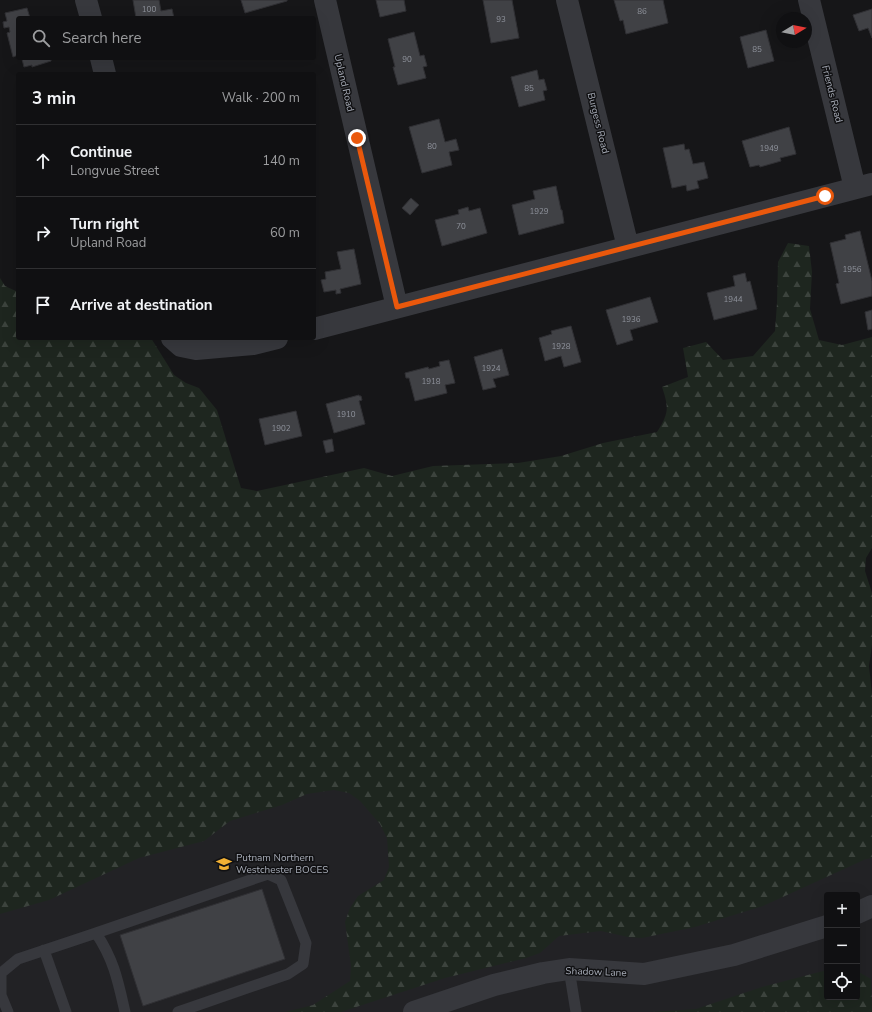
<!DOCTYPE html>
<meta charset="utf-8">
<style>
:root{--surface:#101012;--page:#19191b;--text:#f1f3f6;--muted:#9c9d9f;--line:#303032}
body{margin:0;font-family:"Nunito Sans",sans-serif;background:var(--page);color:var(--text)}
.controls{position:absolute;right:12px;bottom:12px;display:grid;overflow:hidden;border-radius:4px;box-shadow:0 4px 16px #0002}
.controls button{width:36px;height:36px;display:grid;place-items:center;padding:0;border:0;border-bottom:1px solid var(--line);background:var(--surface);color:var(--text);font:20px sans-serif}
.compass{position:absolute;left:776px;top:12px;width:36px;height:36px;border-radius:50%;background:var(--surface);box-shadow:0 4px 16px #0002;rotate:80deg}
.stop{position:absolute;width:12px;height:12px;margin:-9px;border:3px solid #ea580c;border-radius:50%;background:#fff}
.stop.end{background:#ea580c;border-color:#fff;box-shadow:0 1px 4px #0008}
.list{margin:0;padding:0;list-style:none}
h2{display:flex;justify-content:space-between;align-items:center;height:52px;margin:0;padding:0 16px;font-size:17px}
h2 small{font-size:13px;font-weight:400;color:var(--muted)}
.list li{display:grid;grid-template-columns:26px 1fr auto;gap:12px;align-items:center;box-sizing:border-box;height:72px;padding:0 16px;border-top:1px solid var(--line)}
.list b{display:block;font-size:15px;white-space:nowrap}
.list p{margin:0;font-size:13px;white-space:nowrap;color:var(--muted)}
.list em{font-size:13px;font-style:normal;color:var(--muted)}
.icon{flex:none;width:22px;height:22px;fill:none;stroke:currentColor;stroke-width:2;stroke-linecap:round;stroke-linejoin:round}
.map{position:relative;flex:none;width:872px;height:1012px;overflow:hidden}
.search{position:absolute;background:var(--surface);box-shadow:0 4px 16px #0002;left:16px;top:16px;width:300px;height:44px;display:flex;align-items:center;gap:10px;box-sizing:border-box;padding:0 14px;border-radius:4px;color:var(--muted);font-size:15px}
.panel{position:absolute;background:var(--surface);box-shadow:0 4px 16px #0002;left:16px;top:72px;width:300px;height:268px;border-radius:4px}
.map>svg:first-child{display:block}
.built{fill:#222225;fill-rule:evenodd}
.forest{fill:url(#forest-firs)}
.building{fill:#404145;stroke:#303034}
.lines{fill:none;stroke-linecap:round;stroke-linejoin:round}
.service{stroke:#37383d;stroke-width:11}
.minor{stroke:#37383d;stroke-width:22}
.route{stroke:#ea580c;stroke-width:5}
.labels{text-anchor:middle;dominant-baseline:central;stroke-width:3;stroke-linejoin:round;paint-order:stroke}
.number-label{font-size:8px;fill:#8e929b}
.street-label{font-size:10px;fill:#a8adb8;stroke:#111113}
.poi-label{font-size:10px;fill:#a8adb8;stroke:#111113;text-anchor:start}
</style>
<div class="map">
<svg width="872" height="1012" viewBox="0 0 872 1012">
<defs>
<pattern id="forest-firs" width="22" height="20" patternUnits="userSpaceOnUse"><rect width="22" height="20" fill="#1e261f"/><path d="M5 1l3.5 6h-7zM16 11l3.5 6h-7z" fill="#3c433d"/></pattern>
</defs>
<rect width="100%" height="100%" fill="#161618"/>
<path class="built" d="M389,742L872,851V1012H0V878ZM827,895H857V997H827Z"/>
<path class="forest" d="M788,243L809,246L812,272L810,309L819,340L842,345L872,337V548L866,558L865,571L872,593V645L869,666L872,694V858L866,859L763,906L695,927L642,938L628,937L601,931L559,936L540,953L526,958L445,978L341,1012H285L313,1005L350,981L351,966L345,922L350,908L358,896L384,880L389,867L387,838L380,824L360,801L349,793L334,790L307,794L282,805L230,821L204,841L139,858L49,900L0,914V278L5,286L18,292V338H151L174,375L186,383L199,388L217,410L241,488L257,491L364,468L392,476L433,466L518,463L561,456L603,443L657,432C669,413 669,408 662,387L688,377L683,348L706,342L723,360L753,356L775,331L777,303L778,262Z
M827,970V997H857V971L871,979L872,1012H651L696,1009L762,987Z"/>
<path class="building" d="M133,0H159L161,11L172,9L174,18H136Z
M241,0H287V1L245,13Z
M376,0H404L406,11L380,17Z
M483,0H512L519,38L491,43Z
M614,0H663L668,23L626,34L623,20L620,21Z
M27,8L30,18H18V55L13,57L7,33L10,32L9,27L4,28L3,22L7,21L5,13Z
M872,9V38L868,28L859,31L853,15Z
M766,30L774,61L748,68L740,37Z
M414,32L420,56L424,55L427,66L423,67L426,78L398,85L393,67H395L388,39Z
M26,58H51V61L32,67V65L24,67L22,59Z
M537,70L539,80L544,79L547,90L543,91L545,100L519,107L511,77Z
M439,119L445,142L456,139L459,150L449,152L452,165L422,173L409,127Z
M789,127L796,154L780,158L781,161L760,167L759,165L750,167L742,141Z
M684,144L685,150L689,149L693,164L704,162L708,178L697,181L699,188L687,191L686,185L672,188L663,148Z
M556,186L561,210H562L564,223L519,235L512,205L535,199L533,191Z
M411,198L419,205L410,215L402,208Z
M468,207L469,211L480,208L487,233L442,246L435,220L459,214L458,210Z
M860,231L872,281V296L841,304L836,284L839,283L830,243L846,239L845,235Z
M354,249L361,284L340,289L341,293L336,294V290L324,292L321,280L326,279L325,272L341,269L337,252Z
M745,273L747,282L750,281L757,309L714,320L707,293L735,286L733,276Z
M650,297L658,322L630,330L633,340L617,345L606,310Z
M872,310V329L868,330L865,312Z
M571,326L581,362L564,367L561,356L545,361L539,338L552,334L551,331Z
M502,349L509,375L493,379L496,387L483,390L474,357Z
M449,360L455,383L445,385L447,393L415,401L409,378H406L405,373L428,367L429,369L440,366L439,362Z
M359,395V396H361L362,400L359,401L365,424L334,433L326,404Z
M296,411L302,436L265,445L259,419Z
M332,439L334,451L326,453L323,441Z
M262,889L285,959L143,1006L120,935Z"/>
<g class="lines">
<path class="service" d="M96,933L268,874L281,880L306,943L303,964L288,974L178,1012
M44,950L66,1012
M569,969L576,1012
M8,1012L1,995V973L18,959L96,933C114,960 118,981 125,1012"/>
<path class="minor" d="M86,0L91,18
M325,0L397,307
M567,0L628,247
M809,0L855,188
M101,58L105,74
M314,329L872,184
M172,338L181,346L196,349L253,344L277,338
M857,913L872,906
M414,1012L494,985L543,973L569,969L644,974L734,955L827,926"/>
</g>
<g class="lines">
<path class="route" d="M357,138L397,307L825,196"/>
</g>
<defs>
<g id="school-bare" transform="scale(1.2)"><path d="M0-5L7-2L0 1L-7-2ZM-4 1L0 2.5L4 1V4Q0 6-4 4Z" fill="#f2b134" stroke="#111113" stroke-width="2.5" paint-order="stroke"/></g>
</defs>
<g fill-rule="evenodd">
<use href="#school-bare" x="224" y="864"/>
</g>
<g class="labels">
<g class="number-label">
<text x="149" y="9">100</text>
<text x="642" y="11">86</text>
<text x="501" y="19">93</text>
<text x="757" y="49">85</text>
<text x="407" y="59">90</text>
<text x="529" y="88">85</text>
<text x="432" y="146">80</text>
<text x="769" y="148">1949</text>
<text x="539" y="211">1929</text>
<text x="461" y="226">70</text>
<text x="852" y="269">1956</text>
<text x="733" y="299">1944</text>
<text x="631" y="319">1936</text>
<text x="561" y="346">1928</text>
<text x="491" y="368">1924</text>
<text x="431" y="381">1918</text>
<text x="346" y="414">1910</text>
<text x="281" y="428">1902</text>
</g>
<g class="street-label">
<text transform="translate(344 83) rotate(77)">Upland Road</text>
<text transform="translate(832 94) rotate(76)">Friends Road</text>
<text transform="translate(598 123) rotate(76)">Burgess Road</text>
<text transform="translate(596 972) rotate(2)">Shadow Lane</text>
</g>
<g class="poi-label">
<text x="236" y="858">Putnam Northern<tspan x="236" dy="12">Westchester BOCES</tspan></text>
</g>
</g>
</svg>
<div class="controls">
<button>+</button>
<button>−</button>
<button><svg class="icon" aria-label="locate" viewBox="0 0 24 24"><circle cx="12" cy="12" r="6"/><path d="M12 2v4M12 18v4M2 12h4M18 12h4"/></svg></button>
</div>
<svg class="compass" viewBox="-18 -18 36 36"><path d="M0-13l5 13h-10z" fill="#e53935"/><path d="M0 13l5-13h-10z" fill="#9c9d9f"/></svg>
<div class="stop" style="left:825px;top:196px"></div>
<div class="stop end" style="left:357px;top:138px"></div>
<div class="search"><svg class="icon" aria-label="search" viewBox="0 0 24 24"><circle cx="10" cy="10" r="6"/><path d="M15 15l6 6"/></svg>Search here</div>
<section class="panel">
<h2>3 min<small>Walk · 200 m</small></h2>
<ul class="list">
<li><svg class="icon" aria-label="ahead" viewBox="0 0 24 24"><path d="M12 20V5M6 11l6-6 6 6"/></svg><div><b>Continue</b><p>Longvue Street</p></div><em>140 m</em></li>
<li><svg class="icon" aria-label="right" viewBox="0 0 24 24"><path d="M7 20v-9h11M14 6l5 5-5 5"/></svg><div><b>Turn right</b><p>Upland Road</p></div><em>60 m</em></li>
<li><svg class="icon" aria-label="arrive" viewBox="0 0 24 24"><path d="M6 21V4h12l-3 4 3 4H6"/></svg><div><b>Arrive at destination</b></div></li>
</ul>
</section>
</div>
